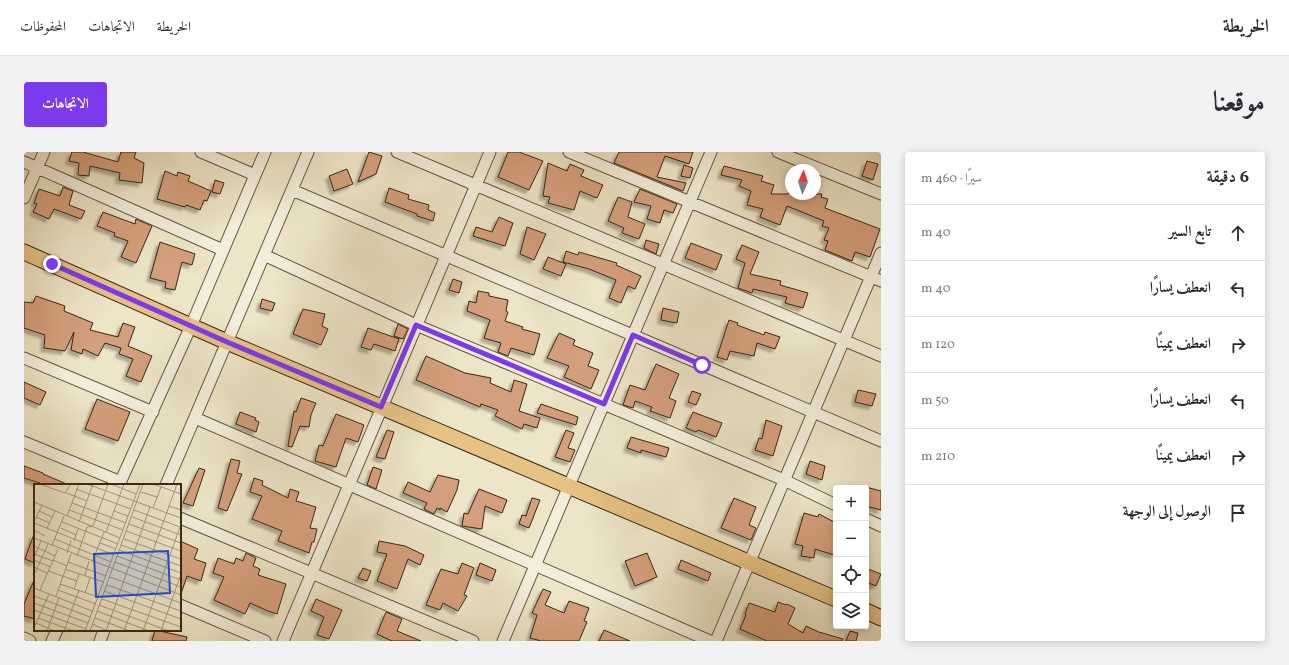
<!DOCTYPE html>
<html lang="ar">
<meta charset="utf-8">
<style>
:root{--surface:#fff;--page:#f2f2f3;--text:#2b2b33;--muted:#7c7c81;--line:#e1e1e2;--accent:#7c3aed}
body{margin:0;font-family:Vollkorn,Amiri,serif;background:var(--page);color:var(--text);direction:rtl}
.controls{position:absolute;right:12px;bottom:12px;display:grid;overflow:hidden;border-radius:4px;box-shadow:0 2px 10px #0003}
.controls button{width:36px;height:36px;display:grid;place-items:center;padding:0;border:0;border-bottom:1px solid var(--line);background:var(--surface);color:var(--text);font:20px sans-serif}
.compass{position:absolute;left:761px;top:12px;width:36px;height:36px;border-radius:50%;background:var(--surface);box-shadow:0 2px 10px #0003;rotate:3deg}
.stop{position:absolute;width:12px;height:12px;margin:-9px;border:3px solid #7c3aed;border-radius:50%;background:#fff}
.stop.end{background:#7c3aed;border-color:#fff;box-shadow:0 1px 4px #0008}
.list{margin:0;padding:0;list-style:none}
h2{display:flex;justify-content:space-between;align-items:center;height:52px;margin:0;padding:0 16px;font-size:17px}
h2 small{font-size:13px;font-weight:400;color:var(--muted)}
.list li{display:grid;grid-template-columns:26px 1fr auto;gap:12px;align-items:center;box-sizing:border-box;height:56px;padding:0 16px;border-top:1px solid var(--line)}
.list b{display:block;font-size:15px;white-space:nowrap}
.list em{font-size:13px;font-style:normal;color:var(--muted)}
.icon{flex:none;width:22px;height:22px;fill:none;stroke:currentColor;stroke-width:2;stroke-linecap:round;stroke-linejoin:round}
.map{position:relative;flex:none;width:857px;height:489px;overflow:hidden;direction:ltr;border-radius:4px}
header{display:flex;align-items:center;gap:24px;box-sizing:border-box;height:56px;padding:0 20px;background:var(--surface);border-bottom:1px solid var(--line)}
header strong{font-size:19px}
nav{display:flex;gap:22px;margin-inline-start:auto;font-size:14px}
.intro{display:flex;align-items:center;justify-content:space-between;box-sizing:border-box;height:96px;padding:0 24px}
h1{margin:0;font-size:28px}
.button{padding:10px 18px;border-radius:4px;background:var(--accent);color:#fff;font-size:14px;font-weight:700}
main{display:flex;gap:24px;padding:0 24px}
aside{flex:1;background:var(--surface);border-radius:4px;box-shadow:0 2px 10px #0003}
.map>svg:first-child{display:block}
.building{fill:#d49f7b;stroke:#3a2710;filter:url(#shadow)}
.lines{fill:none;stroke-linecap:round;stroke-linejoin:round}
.minor-casing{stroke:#67563e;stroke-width:13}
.major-casing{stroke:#3a2710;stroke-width:17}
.minor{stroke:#f3eedb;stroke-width:11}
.major{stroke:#e6c284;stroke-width:15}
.route{stroke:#7c3aed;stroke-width:5}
.inset-road{fill:none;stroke:#a5997e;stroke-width:1}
.view{fill:#1d4ed8;fill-opacity:0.15;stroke:#1d4ed8;stroke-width:2}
.inset-edge{fill:none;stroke:#3a2710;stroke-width:2}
</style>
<header>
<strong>الخريطة</strong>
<nav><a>الخريطة</a><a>الاتجاهات</a><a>المحفوظات</a></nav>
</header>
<div class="intro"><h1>موقعنا</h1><a class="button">الاتجاهات</a></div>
<main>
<aside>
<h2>6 دقيقة<small>سيرًا · 460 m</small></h2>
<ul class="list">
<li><svg class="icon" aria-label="ahead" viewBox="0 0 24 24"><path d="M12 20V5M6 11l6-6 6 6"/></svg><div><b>تابع السير</b></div><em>40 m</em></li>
<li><svg class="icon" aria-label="left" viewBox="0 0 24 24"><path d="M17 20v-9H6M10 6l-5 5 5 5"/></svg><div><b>انعطف يسارًا</b></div><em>40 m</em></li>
<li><svg class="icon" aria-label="right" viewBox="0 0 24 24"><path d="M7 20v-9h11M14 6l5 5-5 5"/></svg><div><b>انعطف يمينًا</b></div><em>120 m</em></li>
<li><svg class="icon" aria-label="left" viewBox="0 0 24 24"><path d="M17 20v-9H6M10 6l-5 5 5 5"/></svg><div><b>انعطف يسارًا</b></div><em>50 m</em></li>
<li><svg class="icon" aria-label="right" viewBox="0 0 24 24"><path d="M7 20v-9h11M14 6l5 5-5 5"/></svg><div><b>انعطف يمينًا</b></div><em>210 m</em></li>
<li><svg class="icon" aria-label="arrive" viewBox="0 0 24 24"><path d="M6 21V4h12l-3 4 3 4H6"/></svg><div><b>الوصول إلى الوجهة</b></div></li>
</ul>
</aside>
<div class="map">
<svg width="857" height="489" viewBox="0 0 857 489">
<defs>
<filter id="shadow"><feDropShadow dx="-3.5" dy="3.5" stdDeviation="1" flood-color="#0004"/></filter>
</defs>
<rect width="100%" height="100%" fill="#ede5c8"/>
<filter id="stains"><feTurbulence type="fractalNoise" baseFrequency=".005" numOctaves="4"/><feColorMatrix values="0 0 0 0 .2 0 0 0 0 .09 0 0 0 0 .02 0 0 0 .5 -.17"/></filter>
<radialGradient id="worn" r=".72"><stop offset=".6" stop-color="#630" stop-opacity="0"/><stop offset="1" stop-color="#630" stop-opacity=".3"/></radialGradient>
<path class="building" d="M48,0H59L94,10L97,0H112L110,6L120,11L118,31L95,28L96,21L66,14L65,24L54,23L55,11L45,9Z
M345,0L358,4L352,22L334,30Z
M484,0H495L519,9L505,38L474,25Z
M595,0H669L665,12L641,4L633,25L662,31L659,39L590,11Z
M843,9L854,12L849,28L838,24Z
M524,11L543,19L546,12L560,18L557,24L579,33L573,46L556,39L550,58L524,51L526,45L519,44Z
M660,13L669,16L666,26L657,24Z
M700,14L739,24L737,29L750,33L747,42H764L765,40L767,42H798L797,45L804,47L801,56L856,77L846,105L831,100L828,109L801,98L804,89L800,88L805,76L798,74L800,69L763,54L756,73L736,65L739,57L723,53L727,39L715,34L718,28L697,23Z
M323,17L329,32L310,39L305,24Z
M141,19L153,24L154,20L166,24L164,29L187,39L183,49L180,48L176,58L162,53L161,55L133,47Z
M191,28L200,31L196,42L188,40Z
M39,35L49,39L45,53L61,59L57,67L30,57L25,67L9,60L13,52L10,51L15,37L36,44Z
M365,36L385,43L384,47L405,53L404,58L411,61L409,69L393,64V62L361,50Z
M616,37L653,52L649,61L640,58L636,71L623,67L627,54L610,50Z
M594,45L608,50L604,65L621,72L615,87L598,81L600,76L584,69Z
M79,60L111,72L112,67L128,74L112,111L97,105L104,89L90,84L91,81L73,74Z
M475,65L489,71L481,94L449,84L452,75L468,80Z
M503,75L522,82L510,108L496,102Z
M622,88L635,92L632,102L620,96Z
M136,90L171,102L168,113L158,110L151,138L141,136L142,130L126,126Z
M667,91L698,103L692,118L661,106Z
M718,93L735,100L726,122L757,129L756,133L784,141L779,156L761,151L763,145L729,137L728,141L714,136L721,111L712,107Z
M542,99L554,103L555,100L593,111L592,113L617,124L611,137L604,134L597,151L585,146L592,128L565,117L539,110Z
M524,105L542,112L537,124L519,117Z
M429,127L438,130L435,141L425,138Z
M454,139L465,141V144L484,148L482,159L484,160L481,169L499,175L498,177L516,182L510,203L487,196L484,204L474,200L477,191L460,186L466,168L443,159L445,149L452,151Z
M12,144L41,154L40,159L69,171L66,178L94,185L99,171L111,175L104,194L128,204L117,230L102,224L109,207L95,202L97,196L81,191L74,204L59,197L58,202L47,198L50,180L41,199L20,196L21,183L0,176V150L9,151Z
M238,147L251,151L248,159L236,156Z
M639,156L655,160L653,171L637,168Z
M279,157L301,162L298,174L304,177L297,193L269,182Z
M705,168L714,171L713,173L740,183L741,180L756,185L751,197L733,191L730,204L706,199L703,208L693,205Z
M374,172L384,177L379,187L370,184Z
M344,176L375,187L371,199L350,192L347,198L337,195Z
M535,181L551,188L549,193L569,201L564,214L575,218L567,237L540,225L545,214L523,206Z
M402,204L441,221L467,226L466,231L487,240L490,228L503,232L495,259L516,266L513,276L500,272L498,277L471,264L474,258L457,252L456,255L392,228Z
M632,212L655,222L645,246L652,249L646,266L626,259L628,255L611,249L609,256L599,253L606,233L621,238Z
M0,230L22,240L16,253L0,246Z
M834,238L852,242L848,254L831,250Z
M668,239L677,242L672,253L664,250Z
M277,246L292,251L287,263L285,275L276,274L268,295L264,294L270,259L272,260Z
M73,247L106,260L94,289L61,277Z
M517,252L554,265L552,273L513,261Z
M216,260L232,266L231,268L235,270L232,280L212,272Z
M669,260L698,271L692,285L674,278L672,280L662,276Z
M312,262L340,273L334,290L322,286L312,315L291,309L295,293L299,294Z
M742,268L758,274L749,304L731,298L735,286L738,287Z
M363,278L370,280L361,307L352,305Z
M542,278L550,281L544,296L551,298L546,310L531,305Z
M607,285L645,296L642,305L617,298V301L603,296Z
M207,307L216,309L213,321L218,322L203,359L194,356Z
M786,309L801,314L798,328L782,322Z
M0,314L19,321V322L45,333H15L16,331L0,326Z
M349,315L358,318L352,337L343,333Z
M175,316L181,318L169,354L159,351Z
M414,323L435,328L433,338L423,360L416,356V358L413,356L410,362L400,357L403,351L379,341L384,330L406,340Z
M230,326L239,329L238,333L264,346L266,337L275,340L272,349L292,355L286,376L293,377L290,390H288L285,401L254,389L258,379L228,367L238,344L226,340Z
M842,335L857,339V358L842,354Z
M455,337L483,348L478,361L461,354L458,377L438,374L440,361L444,362Z
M508,346L516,348L505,376L495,372L498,363L502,364Z
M710,346L732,355L725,373L732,376L727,388L697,376Z
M780,361L794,365L795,362L812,371V397L810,403L791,397L790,406L777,404L779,394L771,392Z
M10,382L11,383V411L1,407Z
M156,389L174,397L170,407L182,411L177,429L163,424L157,442H156Z
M355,389L381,394L400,403L396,413L384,407L373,437L353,429L363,402L353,400Z
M222,401L232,406L229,414L236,417L234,423L262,432L253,462L244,459L226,451L221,462L190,448L200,425L189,421L194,406L210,412L212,406L219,409Z
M623,401L633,425L611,434L601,409Z
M657,408L687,421L684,429L654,417Z
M438,411L450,416L440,443L443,444L434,459L419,451L416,458L402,453L417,417L434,422Z
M456,411L472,418L468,429L452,423Z
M339,416L347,419L343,429L334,426Z
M844,417L857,422L852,434L842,430V424Z
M11,426V467L0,464V452Z
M519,437L527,440L521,453L540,461L545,449L565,456L560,469L563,470L555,489H517L506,486L513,463L508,461Z
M292,447L318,458L305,487L293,483L300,465L287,459Z
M754,450L762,453L763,452L771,456L764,472L779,481L782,474L795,480L819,487L818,489H743L716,477L722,463L721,462L725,451L751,460Z
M362,460L378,467L373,479L397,489H368L353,482Z
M131,478L163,485L162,489H128Z
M580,478L606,489H575Z
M826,479L834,481L832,489H822Z"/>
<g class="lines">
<g class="minor-casing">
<path id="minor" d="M177,0L231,23
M373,0L857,204
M545,0L857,129
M754,0L857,42
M0,10L199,98
M268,38L857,289
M0,46L20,0
M240,103L392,173L760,328L812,353
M0,206L129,260
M171,266L686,489
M0,290L97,330
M95,333L167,174L241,0
M142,333L284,0
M156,366L449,489
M842,367L857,374
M156,453L241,489
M0,486L6,489
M28,489L33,478
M76,489L80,478
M259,489L466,0
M479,489L687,0
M692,489L857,101"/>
</g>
<g class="major-casing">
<path id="major" d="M0,100L203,190L812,447
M842,459L857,466"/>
</g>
<use href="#minor" class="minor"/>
<use href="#major" class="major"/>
</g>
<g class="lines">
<path class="route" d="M28,112L203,190L357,255L392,173L580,252L609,183L678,213"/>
</g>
<g transform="translate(10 332)">
<rect width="147" height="147" fill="#ede5c8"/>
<path class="inset-road" d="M6,0L31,9L37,0M53,0L147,34M77,0L102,10M119,0L147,10M42,5L97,25M107,8L123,13M32,9L53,17M0,18L86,54M38,19L92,39M135,22L147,26M119,24L127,3M35,26L89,46M100,26L146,43M5,27L18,33M80,27L94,32M33,32L45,0M2,33L16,39M98,33L147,51M0,38L8,21M28,38L84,60M45,38L59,0M0,39L80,71M95,40L147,59M13,44L21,27M27,44L42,51M0,46L11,52M92,47L147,67M72,48L90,0M0,54L147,111M21,55L77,78M90,55L147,75M40,57L44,45M66,59L82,65M18,61L30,32M87,61L147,82M0,62L21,72M85,66L147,89M33,69L37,56M0,70L19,77M43,72L53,43L59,42L74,0M83,72L147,96M0,73L7,57M0,76L16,83M19,76L33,82M34,78L72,92M58,78L70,48M81,78L147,103M0,83L13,89M31,85L70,98M14,87L43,97M1,89L14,60M51,91L55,77M76,93L147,119M26,100L64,113M73,101L147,127M0,104L58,127M40,105L45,90M6,106L24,65M24,106L62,120M70,107L147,135M51,109L56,94M0,112L56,133M22,112L37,70M68,115L147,143M0,119L54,139M65,121L135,147M0,126L52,145M63,127L115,147M4,134L40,147M61,134L96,147M2,139L21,147M58,140L74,147M0,144L15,110M13,147L25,114M30,147L45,106M51,147L106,0M56,147L109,0M72,147L116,23M90,147L143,0M109,147L147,40M127,147L147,90"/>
<path class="view" d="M134,67L136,109L62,113L60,70Z"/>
<rect width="147" height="147" class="inset-edge"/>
</g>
<rect width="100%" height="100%" filter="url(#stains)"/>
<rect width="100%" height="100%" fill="url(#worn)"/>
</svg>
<div class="controls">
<button>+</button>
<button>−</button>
<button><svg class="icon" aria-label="locate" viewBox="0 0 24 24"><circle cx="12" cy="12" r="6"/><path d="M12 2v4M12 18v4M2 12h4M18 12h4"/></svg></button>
<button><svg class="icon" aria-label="layers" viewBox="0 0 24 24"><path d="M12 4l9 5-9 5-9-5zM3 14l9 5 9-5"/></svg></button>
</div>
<svg class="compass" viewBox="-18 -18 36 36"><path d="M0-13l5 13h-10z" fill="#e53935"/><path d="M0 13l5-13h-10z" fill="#7c7c81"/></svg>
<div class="stop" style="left:678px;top:213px"></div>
<div class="stop end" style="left:28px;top:112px"></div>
</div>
</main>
